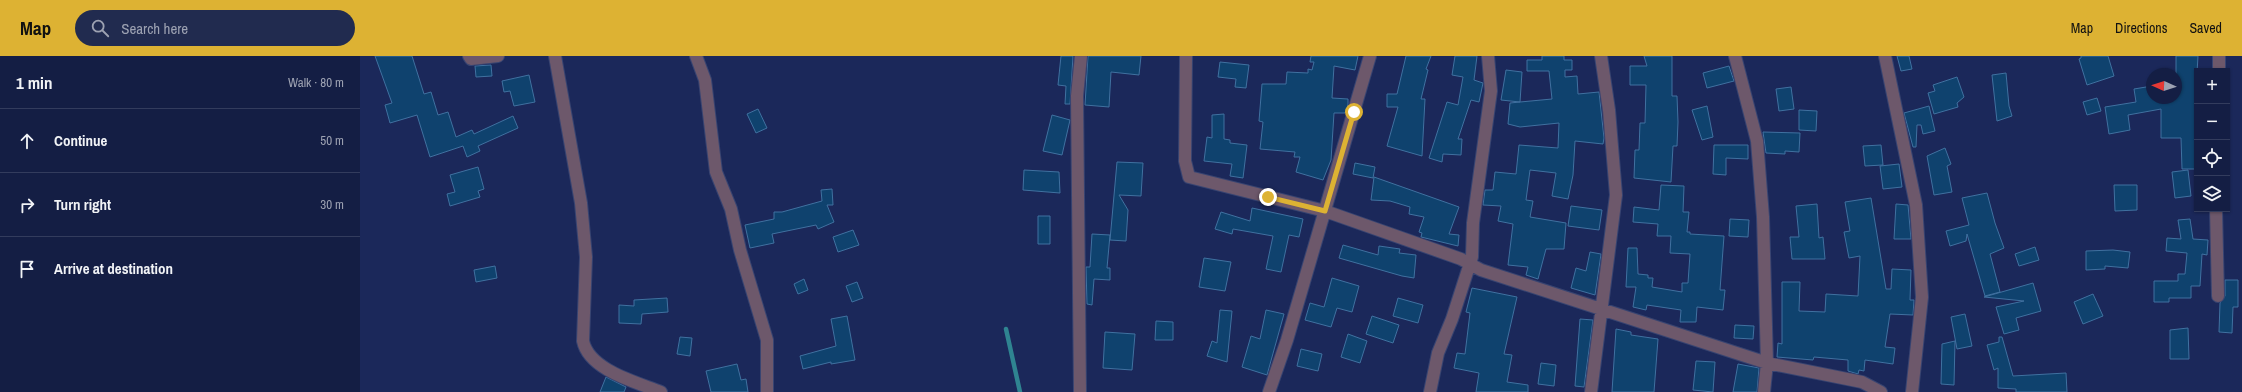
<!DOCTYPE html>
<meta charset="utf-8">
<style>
:root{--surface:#141e44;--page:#212b4f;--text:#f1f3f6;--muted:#9da2b2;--line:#333c5d;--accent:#ddb233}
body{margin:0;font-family:"Archivo Narrow",sans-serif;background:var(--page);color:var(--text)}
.controls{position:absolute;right:12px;top:12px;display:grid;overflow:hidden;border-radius:0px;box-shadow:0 1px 3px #0004}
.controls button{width:36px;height:36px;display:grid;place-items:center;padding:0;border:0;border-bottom:1px solid var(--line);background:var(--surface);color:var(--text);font:20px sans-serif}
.compass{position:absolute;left:1786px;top:12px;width:36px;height:36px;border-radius:50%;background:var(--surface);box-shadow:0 1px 3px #0004;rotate:273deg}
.stop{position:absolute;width:12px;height:12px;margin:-9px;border:3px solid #ddb233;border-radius:50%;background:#fff}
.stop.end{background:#ddb233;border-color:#fff;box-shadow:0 1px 4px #0008}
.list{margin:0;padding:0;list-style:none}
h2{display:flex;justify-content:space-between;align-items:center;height:52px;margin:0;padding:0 16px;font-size:17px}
h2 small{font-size:13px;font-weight:400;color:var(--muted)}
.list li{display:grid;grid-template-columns:26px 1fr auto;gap:12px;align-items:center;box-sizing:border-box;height:64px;padding:0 16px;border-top:1px solid var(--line)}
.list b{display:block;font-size:15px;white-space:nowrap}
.list em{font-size:13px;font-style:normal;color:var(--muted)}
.icon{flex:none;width:22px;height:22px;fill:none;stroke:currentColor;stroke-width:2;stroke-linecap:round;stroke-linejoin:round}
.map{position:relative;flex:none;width:1882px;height:336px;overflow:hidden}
header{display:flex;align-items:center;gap:24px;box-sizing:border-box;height:56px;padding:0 20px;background:var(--accent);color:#111}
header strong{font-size:19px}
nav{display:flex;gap:22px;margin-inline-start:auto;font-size:14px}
.search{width:280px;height:36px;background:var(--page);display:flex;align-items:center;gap:10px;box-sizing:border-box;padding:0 14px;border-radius:22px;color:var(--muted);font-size:15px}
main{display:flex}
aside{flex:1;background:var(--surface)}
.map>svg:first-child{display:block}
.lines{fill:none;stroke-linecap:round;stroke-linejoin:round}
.stream{stroke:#2f8491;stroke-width:4.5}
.building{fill:#0f426e;stroke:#4071a0}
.street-casing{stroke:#384471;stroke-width:14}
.street{stroke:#6d586b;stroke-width:12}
.route{stroke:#ddb233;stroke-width:5}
</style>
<header>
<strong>Map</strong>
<div class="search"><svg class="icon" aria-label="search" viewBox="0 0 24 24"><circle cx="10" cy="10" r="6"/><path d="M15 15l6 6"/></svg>Search here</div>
<nav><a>Map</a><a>Directions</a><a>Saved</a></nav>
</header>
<main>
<aside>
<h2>1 min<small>Walk · 80 m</small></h2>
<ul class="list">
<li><svg class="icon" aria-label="ahead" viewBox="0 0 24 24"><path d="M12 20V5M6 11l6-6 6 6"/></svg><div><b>Continue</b></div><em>50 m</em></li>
<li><svg class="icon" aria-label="right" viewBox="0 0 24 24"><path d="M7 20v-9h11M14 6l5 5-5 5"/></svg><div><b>Turn right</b></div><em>30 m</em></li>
<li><svg class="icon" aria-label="arrive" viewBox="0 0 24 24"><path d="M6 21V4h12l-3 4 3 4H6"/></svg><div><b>Arrive at destination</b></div></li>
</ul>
</aside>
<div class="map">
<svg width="1882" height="336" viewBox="0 0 1882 336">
<rect width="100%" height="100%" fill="#1b285a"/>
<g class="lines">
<path class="stream" d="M646,273L660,336"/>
</g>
<path class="building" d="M15,0H52L64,38L71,36L78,59L88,56L96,81L112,74L114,78L153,60L158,72L118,90L120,95L107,101L103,90L70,101L57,59L30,67L25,49L32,47Z
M701,0H713L710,48H705L706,30L698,29Z
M728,0H781L779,19L751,16L749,51L725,49Z
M951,0H998L995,14L974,10L972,42L988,43V49L985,57H974L971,104L963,124L936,116L940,101H934L935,96L900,93L903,66L899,65L902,28H926L927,16L948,17V13L952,14L954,6H950Z
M1046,0H1071L1066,13L1068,14L1061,43H1065L1062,100L1027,90L1038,51H1027V38H1037Z
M1095,0H1117L1114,24L1123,27L1119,46L1111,44L1098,83H1102L1101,99L1083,98L1082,106L1069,102L1087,46L1098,49L1103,21L1092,19Z
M1182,0H1204V4H1212V14H1205V21L1217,20L1218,38L1239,36L1244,82L1243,88L1215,85L1213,119L1208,143L1192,140L1196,117L1170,114L1166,144L1173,145L1170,161L1206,167L1204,193H1186L1178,223L1166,219L1168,211L1148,209L1153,168L1138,165L1141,150L1123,149L1125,134H1133L1135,116L1156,118L1159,89L1198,92L1199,67L1160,71L1148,68L1150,47L1160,46L1141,44L1146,14L1162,16L1160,46L1192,43L1189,15H1167V4H1182Z
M1284,0H1312V40H1317L1318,66L1317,90H1313L1311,126L1274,122L1275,94H1279L1280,67H1285L1286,29H1270V10H1287Z
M1537,0H1549L1552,13L1541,15Z
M1721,0H1748L1754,20L1727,29L1719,3L1721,2Z
M1816,0H1838L1835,51L1837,52V113H1822L1821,82H1801V53L1768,59L1770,74L1749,78L1745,51L1776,46L1774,33L1792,30V42H1816Z
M860,6L889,9L886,32L875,31L876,23L858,21Z
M131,9L132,20L116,21L115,10Z
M1369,10L1374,25L1347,32L1343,17Z
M1646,17L1649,50L1652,60L1637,65L1632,19Z
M169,19L175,46L154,50L150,35L144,36L142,25Z
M1597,21L1604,41L1597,47L1598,51L1574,58L1568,37L1575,35L1573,29Z
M1431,31L1434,53L1419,55L1416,33Z
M1737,42L1741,55L1727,59L1723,46Z
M1347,50L1353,81L1342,84L1332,54Z
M1569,50L1575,75L1563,78L1561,69H1557L1556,91H1553L1544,57Z
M398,53L407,72L396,77L387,58Z
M1439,54L1457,55L1456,75L1439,74Z
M864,58V83L870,84V87L887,89L883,122L870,120L872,108L844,105L847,81L852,82V59Z
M692,59L710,64L702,99L683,95Z
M1403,76L1440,77L1439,96L1425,95V98L1406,97Z
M1354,89H1388V103L1366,102V119L1353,118Z
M1521,89L1523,109L1505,110L1503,90Z
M1585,92L1591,108L1587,110L1592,136L1574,139L1567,100Z
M757,106L783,107L781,140L759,139L768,154L766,185L750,184Z
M995,107L1015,111L1013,122L993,118Z
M1539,108L1542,131L1523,133L1520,110Z
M118,111L124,133L118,135L120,141L90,150L87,138L95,136L90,119Z
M664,114L699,116L700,137L663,134Z
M1828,114L1831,140L1815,142L1812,116Z
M1014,121L1099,151L1089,178L1099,179L1098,190L1061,181L1062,177L1059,176L1064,161L1049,158L1050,151L1030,145L1011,144Z
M1301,129L1324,130L1323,156H1329L1327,176H1330V178L1364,180L1360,234H1365L1363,254L1337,251L1336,266H1320L1321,254L1287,249L1286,254L1273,251L1276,231H1266L1268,192H1277L1278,218L1288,219V222H1293L1292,231L1322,236V227H1328L1330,198L1310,197L1311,180H1297L1298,168L1273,166L1274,151L1299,154Z
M1754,129H1777V154L1755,155Z
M472,133L473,149H467L474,166L458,173L456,169L412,178L414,187L390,192L385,169L414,163V156H422L462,145L461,134Z
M1627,137L1635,167L1644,192L1630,198L1640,236L1625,240L1607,178L1606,185L1590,190L1586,175L1609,169L1602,142Z
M1511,142L1526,233H1531L1532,213L1551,214L1550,244H1554L1553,259L1530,258L1525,291L1535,292L1533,308L1505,304L1504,315L1499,314L1498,318L1488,315V304L1454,301L1453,304L1417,301L1418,287L1422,288V226H1440L1439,255L1465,256L1466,238L1498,240L1500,200L1489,202L1484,176L1490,175L1485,146Z
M1457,148L1459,182L1463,181L1465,203H1432L1430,181H1439L1436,150Z
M1536,148L1548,149L1551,183H1534Z
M1211,150L1242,154L1239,174L1208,170Z
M892,152L943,163L939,181L929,179L921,216L906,213L913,180L873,173L872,178L855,173L861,156L890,165Z
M678,160H690V188H678Z
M1370,163L1389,164L1388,181L1369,180Z
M1830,163L1833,183L1848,184L1847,199L1842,198L1840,230H1831V242H1809V246H1794V225H1818V218H1825L1827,197L1806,195L1807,182L1821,183L1818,164Z
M493,174L499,189L478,196L473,181Z
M732,178L750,179L747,212H750V224L734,223L732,249L727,248L726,211H730Z
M983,189L1018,199L1019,190L1040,193L1039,197L1056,199L1054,222L1042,220L979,202Z
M1675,191L1679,204L1659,210L1655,198Z
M1753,194L1770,196L1768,212L1745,210V213L1726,214V195Z
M1230,196L1241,198L1235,239L1211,232L1216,212L1226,215Z
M844,202L871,206L865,235L839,231Z
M135,210L137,222L116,226L114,214Z
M972,222L999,230L992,256L977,252L971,271L945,264L950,247L964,251Z
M444,223L448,234L438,238L434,228Z
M1865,224H1878V251H1873L1872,277L1859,276L1860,247L1865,240Z
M497,226L503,242L492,246L486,230Z
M1673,227L1681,255L1656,262L1659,274L1644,278L1636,251L1664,245L1624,241Z
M1112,232L1157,241L1144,298L1152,299L1147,326L1168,329V336H1116L1119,317L1094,312L1097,297L1105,298L1110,257L1106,256Z
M1733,238L1743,260L1723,268L1714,246Z
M307,242L308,256L282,258L281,268L259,267V249L274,250V244Z
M1038,242L1063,249L1058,267L1033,260Z
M860,254L872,255L867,306L847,300L852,285L857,287Z
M906,254L924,258L907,319L882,311L891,280L900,283Z
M1605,258L1612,290L1597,293L1591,261Z
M487,260L495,304L471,308V306L443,313L440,300L476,290L471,263Z
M1012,260L1039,269L1033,287L1006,278Z
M1220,263L1233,264L1224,331L1215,330Z
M796,265L813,266V284H795Z
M1375,269L1394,270L1393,283L1374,282Z
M1828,272L1829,303H1810V274Z
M1256,273L1271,276V279L1298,283L1294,336H1252Z
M745,276L775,278L772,314L743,312Z
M988,278L1007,285L1000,307L981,301Z
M320,281L332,282L330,300L317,298Z
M1639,281H1642L1653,320L1706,317L1707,336H1656V333L1638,332V312L1634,314L1627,289L1639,286Z
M1595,285L1594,329L1581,328L1582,288Z
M941,293L962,298L958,315L937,310Z
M1336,305L1355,306L1353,336L1333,334Z
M1181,307L1196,309L1194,330L1178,328Z
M377,308L381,324L386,323L388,336H351L346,315Z
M1378,308L1399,312L1397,336H1373Z
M246,321L266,331L264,336H240Z"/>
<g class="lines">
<g class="street-casing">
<path id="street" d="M109,0L111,3L138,0
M195,0L221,147L226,201L223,285C229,314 276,326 301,336
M336,0L345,24L356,116L371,153L380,194L407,284V336
M826,0L825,105L829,121L965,155L1101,203L1121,214L1407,307L1502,326L1521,336
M1375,0L1397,85L1403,161L1407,307L1404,336
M1525,0L1556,149L1562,241L1552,336
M1859,0V15
M1856,153L1858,240
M720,336L717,40L721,0
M909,336L927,284L1010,0
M1070,336L1078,297L1092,263L1112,201L1113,167L1131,35L1128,0
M1231,336L1256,139L1249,54L1241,0"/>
</g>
<use href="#street" class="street"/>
</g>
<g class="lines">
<path class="route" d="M908,141L965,155L994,56"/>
</g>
</svg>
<div class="controls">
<button>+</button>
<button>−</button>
<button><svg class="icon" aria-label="locate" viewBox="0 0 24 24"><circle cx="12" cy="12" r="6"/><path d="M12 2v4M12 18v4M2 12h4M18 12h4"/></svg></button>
<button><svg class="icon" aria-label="layers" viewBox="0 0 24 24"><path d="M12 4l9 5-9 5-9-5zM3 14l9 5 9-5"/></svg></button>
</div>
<svg class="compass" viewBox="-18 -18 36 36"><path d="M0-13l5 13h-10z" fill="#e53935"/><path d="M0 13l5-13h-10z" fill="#9da2b2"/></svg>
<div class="stop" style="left:994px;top:56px"></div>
<div class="stop end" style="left:908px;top:141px"></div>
</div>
</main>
